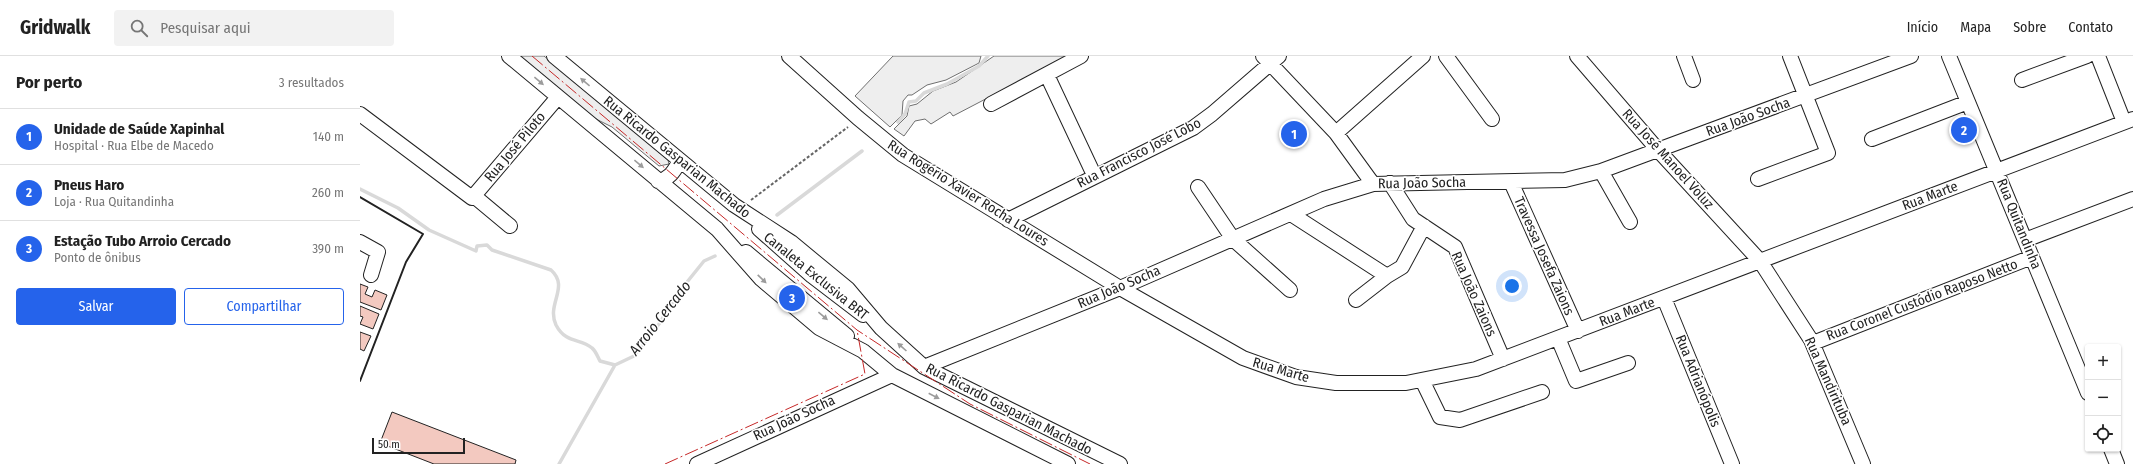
<!DOCTYPE html>
<html lang="pt">
<meta charset="utf-8">
<style>
:root{--surface:#fff;--page:#f2f2f2;--text:#222;--muted:#767676;--line:#e0e0e0;--accent:#2563eb}
body{margin:0;font-family:"Fira Sans Condensed",sans-serif;background:var(--page);color:var(--text)}
.controls{position:absolute;right:12px;bottom:12px;display:grid;overflow:hidden;border-radius:4px;box-shadow:0 1px 3px #0004}
.controls button{width:36px;height:36px;display:grid;place-items:center;padding:0;border:0;border-bottom:1px solid var(--line);background:var(--surface);color:var(--text);font:20px sans-serif}
.scale{position:absolute;left:12px;bottom:10px;width:93px;box-sizing:border-box;padding-left:4px;border:2px solid #222;border-top:0;font-size:11px;line-height:14px;white-space:nowrap;color:#222;-webkit-text-stroke:3px #fff;paint-order:stroke}
.you{position:absolute;left:1152px;top:230px;width:14px;height:14px;margin:-10px;border:3px solid #fff;border-radius:50%;background:#1a73e8;box-shadow:0 0 0 6px #1a73e833}
.badge{display:grid;place-items:center;width:26px;height:26px;border-radius:50%;background:var(--accent);color:#fff;font-size:13px;font-weight:700}
.pin{position:absolute;translate:-50% -50%;border:2px solid #fff;box-shadow:0 1px 4px #0006}
.list{margin:0;padding:0;list-style:none}
h2{display:flex;justify-content:space-between;align-items:center;height:52px;margin:0;padding:0 16px;font-size:17px}
h2 small{font-size:13px;font-weight:400;color:var(--muted)}
.list li{display:grid;grid-template-columns:26px 1fr auto;gap:12px;align-items:center;box-sizing:border-box;height:56px;padding:0 16px;border-top:1px solid var(--line)}
.list b{display:block;font-size:15px;white-space:nowrap}
.list p{margin:0;font-size:13px;white-space:nowrap;color:var(--muted)}
.list em{font-size:13px;font-style:normal;color:var(--muted)}
.actions{display:flex;gap:8px;padding:12px 16px}
.actions a{flex:1;padding:9px 0;border:1px solid var(--accent);border-radius:4px;text-align:center;font-size:14px;color:var(--accent)}
.actions .main{background:var(--accent);color:#fff}
.icon{flex:none;width:22px;height:22px;fill:none;stroke:currentColor;stroke-width:2;stroke-linecap:round;stroke-linejoin:round}
.map{position:relative;flex:none;width:1773px;height:408px;overflow:hidden}
header{display:flex;align-items:center;gap:24px;box-sizing:border-box;height:56px;padding:0 20px;background:var(--surface);border-bottom:1px solid var(--line)}
header strong{font-size:19px}
nav{display:flex;gap:22px;margin-inline-start:auto;font-size:14px}
.search{width:280px;height:36px;background:var(--page);display:flex;align-items:center;gap:10px;box-sizing:border-box;padding:0 14px;border-radius:4px;color:var(--muted);font-size:15px}
main{display:flex}
aside{flex:1;background:var(--surface)}
.map>svg:first-child{display:block}
.green{fill:#eee;stroke:#6f6f6f}
.lines{fill:none;stroke-linecap:round;stroke-linejoin:round}
.stream{stroke:#d9d9d9;stroke-width:3.5}
.building{fill:#f3c9c0;stroke:#222}
.minor-casing{stroke:#222;stroke-width:16}
.path{stroke:#646464;stroke-width:2;stroke-dasharray:3 2;stroke-linecap:butt}
.minor{stroke:#fff;stroke-width:14}
.wall{stroke:#222;stroke-width:2}
.power{stroke:#c62828;stroke-width:1;stroke-dasharray:14 3 2 3;stroke-linecap:butt}
.oneway{fill:#9c9c9c}
.labels{text-anchor:middle;dominant-baseline:central;stroke-width:3;stroke-linejoin:round;paint-order:stroke}
.street-label{font-size:14px;fill:#222;stroke:#fff}
.water-label{font-size:15px;font-style:italic;fill:#222;stroke:#fff}
</style>
<header>
<strong>Gridwalk</strong>
<div class="search"><svg class="icon" aria-label="search" viewBox="0 0 24 24"><circle cx="10" cy="10" r="6"/><path d="M15 15l6 6"/></svg>Pesquisar aqui</div>
<nav><a>Início</a><a>Mapa</a><a>Sobre</a><a>Contato</a></nav>
</header>
<main>
<aside>
<h2>Por perto<small>3 resultados</small></h2>
<ul class="list">
<li><span class="badge">1</span><div><b>Unidade de Saúde Xapinhal</b><p>Hospital · Rua Elbe de Macedo</p></div><em>140 m</em></li>
<li><span class="badge">2</span><div><b>Pneus Haro</b><p>Loja · Rua Quitandinha</p></div><em>260 m</em></li>
<li><span class="badge">3</span><div><b>Estação Tubo Arroio Cercado</b><p>Ponto de ônibus</p></div><em>390 m</em></li>
</ul>
<div class="actions"><a class="main">Salvar</a><a>Compartilhar</a></div>
</aside>
<div class="map">
<svg width="1773" height="408" viewBox="0 0 1773 408">
<rect width="100%" height="100%" fill="#fff"/>
<path class="green" d="M159,0H184L308,104L309,108L299,110L252,71L230,60Z
M533,0H621L619,7L586,24L567,29L552,39H548L543,45L542,59L530,71L495,40Z
M634,0H708L593,60L590,56L571,68L565,63L555,65L544,80L534,73L547,60L549,50L557,48L573,35L596,26Z"/>
<g class="lines">
<path class="stream" d="M538,66L545,58L549,46L556,45L564,37L587,28L619,10L628,0
M0,133L38,152L69,174L116,195L117,190L127,189L132,194L191,214C210,231 186,248 196,269C206,288 220,282 232,292C236,295 238,302 240,305L255,309
M417,159L502,95
M199,408L255,309L274,300L299,268L319,236L344,205L355,200"/>
</g>
<path class="building" d="M0,228L8,231L5,238L12,241L15,234L27,239L21,254L0,246Z
M0,250L19,258L13,273L0,268L3,261L0,260Z
M0,276L11,280L4,295L0,293Z
M32,356L156,404L155,408H74L20,387Z"/>
<g class="lines">
<g class="minor-casing">
<path id="minor" d="M149,0L357,173L401,223L459,272L503,295L532,319L708,408
M194,0L374,149L431,186L488,233L521,272L564,311L760,408
M429,0L498,62L543,99L760,232L883,302L936,321L976,327H1046L1116,313L1773,63
M903,0L976,77L1013,128
M1086,0L1132,63
M1217,0L1298,94L1400,205L1451,284L1503,408
M1324,0L1333,24
M1589,0L1728,337
M1738,0L1764,66
M687,19L734,119
M1662,24L1727,0
M631,48L721,0
M0,58L112,142L198,41
M976,77L1063,0
M1512,83L1608,46
M1241,115L1270,166
M1398,123L1468,97L1430,0
M298,125C310,123 314,115 320,105
M1151,126L1218,275
M1030,127L1053,163L1095,191L1143,303
M838,131L873,183L930,234
M114,140L150,170
M931,158L1027,220
M648,164L833,72L852,58L919,0
M399,173L452,220L503,259
M1665,184L1773,143
M0,186L18,196L11,219
M386,196L487,280
M1304,242L1372,408
M996,244L1027,220L1042,211L1064,170
M1198,282L1216,325L1268,307
M1453,287L1672,201
M564,311L760,232L964,143L1013,128L1205,124L1241,115L1551,0
M1062,324L1080,361L1100,364L1182,336
M1751,393L1757,408
M337,408L532,319"/>
</g>
<path class="path" d="M391,144L488,71"/>
<use href="#minor" class="minor"/>
<path class="wall" d="M0,141L63,178L46,206L0,325"/>
<path class="power" d="M172,0L497,274L610,348L730,408
M305,408L505,318L497,274"/>
</g>
<defs><path id="oneway-solid" d="M-6-.8H1V-3.2L6.5 0L1 3.2V.8H-6Z"/></defs>
<g class="oneway">
<use href="#oneway-solid" transform="translate(179 25) rotate(40)"/>
<use href="#oneway-solid" transform="translate(225 26) rotate(-140)"/>
<use href="#oneway-solid" transform="translate(279 108) rotate(40)"/>
<use href="#oneway-solid" transform="translate(402 223) rotate(44)"/>
<use href="#oneway-solid" transform="translate(463 260) rotate(40)"/>
<use href="#oneway-solid" transform="translate(542 291) rotate(-138)"/>
<use href="#oneway-solid" transform="translate(574 340) rotate(27)"/>
</g>
<g class="labels">
<g class="street-label">
<text transform="translate(1388 61) rotate(-20)">Rua João Socha</text>
<text transform="translate(155 91) rotate(-50)">Rua José Piloto</text>
<text transform="translate(779 97) rotate(-27)">Rua Francisco José Lobo</text>
<text transform="translate(317 101) rotate(39)">Rua Ricardo Gasparian Machado</text>
<text transform="translate(1308 103) rotate(48)">Rua José Manoel Voluz</text>
<text transform="translate(1062 127) rotate(-1)">Rua João Socha</text>
<text transform="translate(608 137) rotate(32)">Rua Rogério Xavier Rocha Loures</text>
<text transform="translate(1570 140) rotate(-21)">Rua Marte</text>
<text transform="translate(1659 168) rotate(68)">Rua Quitandinha</text>
<text transform="translate(1184 200) rotate(66)">Travessa Josefa Zaions</text>
<text transform="translate(456 220) rotate(39)">Canaleta Exclusiva BRT</text>
<text transform="translate(759 231) rotate(-23)">Rua João Socha</text>
<text transform="translate(1114 238) rotate(66)">Rua João Zaions</text>
<text transform="translate(1562 244) rotate(-21)">Rua Coronel Custódio Raposo Netto</text>
<text transform="translate(1267 256) rotate(-21)">Rua Marte</text>
<text transform="translate(921 314) rotate(16)">Rua Marte</text>
<text transform="translate(1338 325) rotate(68)">Rua Adrianópolis</text>
<text transform="translate(1468 325) rotate(66)">Rua Mandirituba</text>
<text transform="translate(649 353) rotate(27)">Rua Ricardo Gasparian Machado</text>
<text transform="translate(434 362) rotate(-25)">Rua João Socha</text>
</g>
<g class="water-label">
<text transform="translate(300 262) rotate(-52)">Arroio Cercado</text>
</g>
</g>
</svg>
<div class="controls">
<button>+</button>
<button>−</button>
<button><svg class="icon" aria-label="locate" viewBox="0 0 24 24"><circle cx="12" cy="12" r="6"/><path d="M12 2v4M12 18v4M2 12h4M18 12h4"/></svg></button>
</div>
<div class="scale">50 m</div>
<div class="you"></div>
<div class="pin badge" style="left:934px;top:78px">1</div>
<div class="pin badge" style="left:1604px;top:74px">2</div>
<div class="pin badge" style="left:432px;top:242px">3</div>
</div>
</main>
